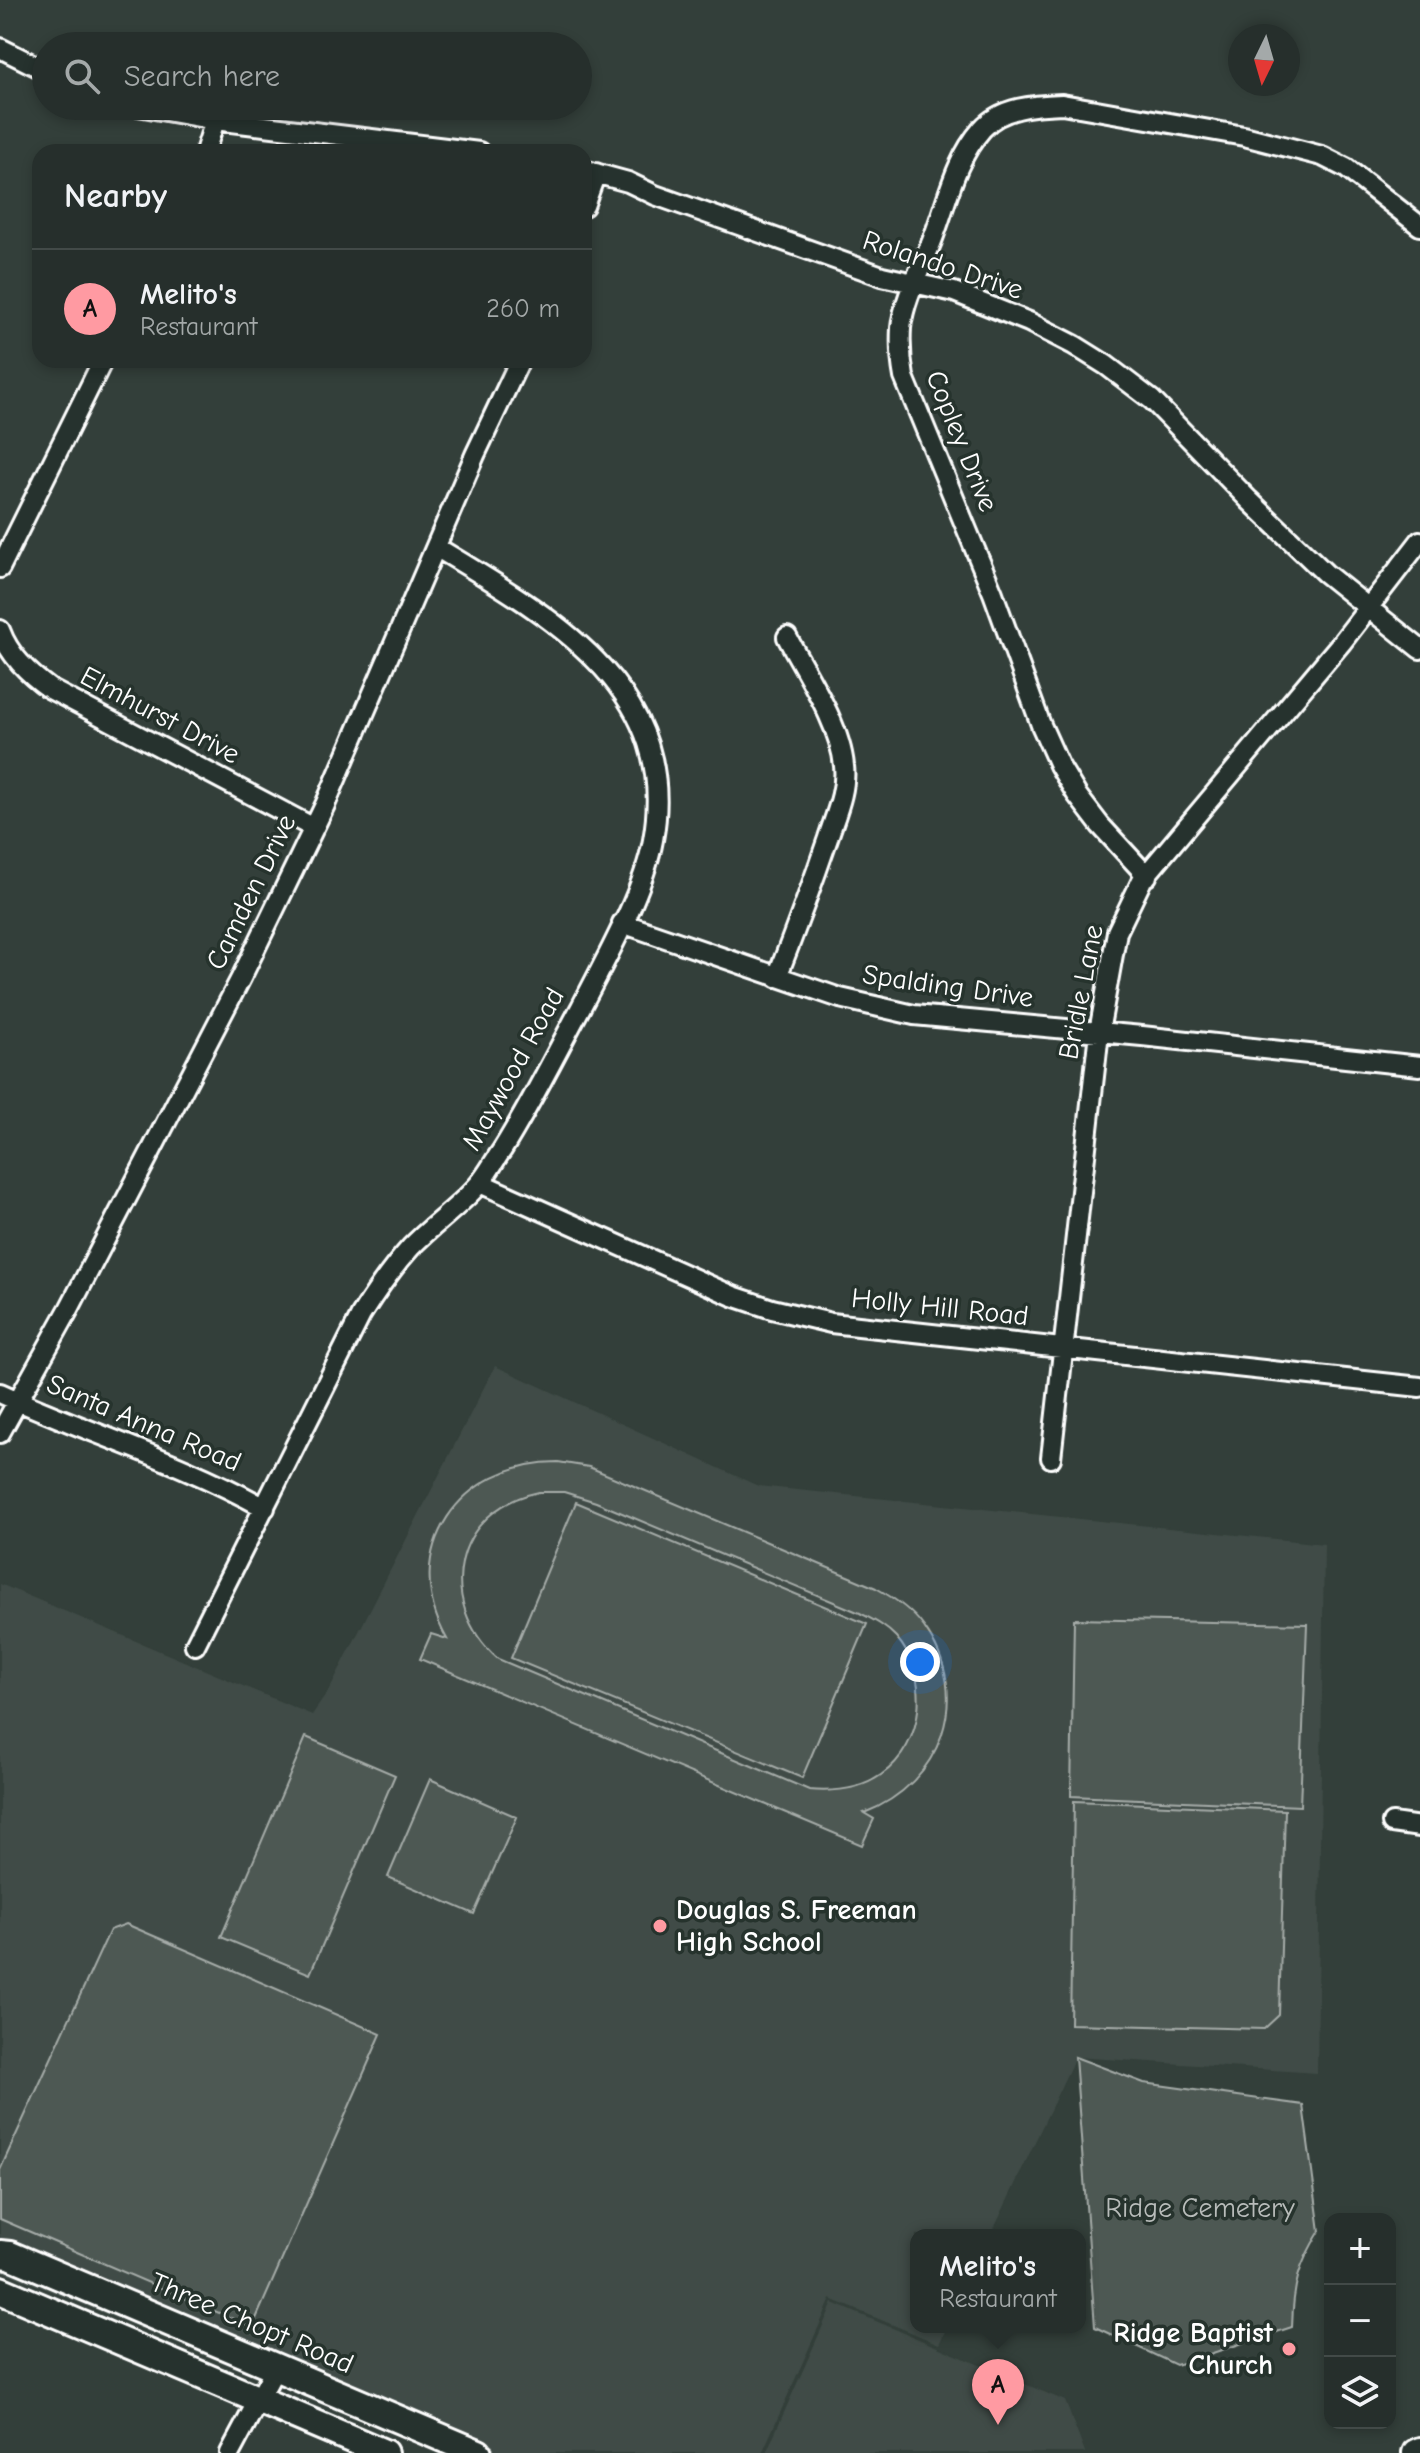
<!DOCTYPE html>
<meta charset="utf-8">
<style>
:root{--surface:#262f2c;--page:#323b38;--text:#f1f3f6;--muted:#a4a9a9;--line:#424a48;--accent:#ff9aa2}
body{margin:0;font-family:"Comic Neue",sans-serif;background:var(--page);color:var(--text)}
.controls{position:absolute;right:24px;bottom:24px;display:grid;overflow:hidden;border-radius:16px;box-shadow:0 4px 12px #0003}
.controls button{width:72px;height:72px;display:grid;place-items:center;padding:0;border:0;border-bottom:2px solid var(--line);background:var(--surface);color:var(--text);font:40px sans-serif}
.compass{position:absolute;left:1228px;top:24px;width:72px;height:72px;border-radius:50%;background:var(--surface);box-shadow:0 4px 12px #0003;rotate:185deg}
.you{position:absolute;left:920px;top:1662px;width:28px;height:28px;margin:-20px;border:6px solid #fff;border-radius:50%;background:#1a73e8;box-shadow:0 0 0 12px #1a73e833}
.badge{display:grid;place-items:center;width:52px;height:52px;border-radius:50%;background:var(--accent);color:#111;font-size:26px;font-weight:700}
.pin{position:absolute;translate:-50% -66px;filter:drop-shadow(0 2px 4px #0008)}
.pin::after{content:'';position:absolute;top:42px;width:28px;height:24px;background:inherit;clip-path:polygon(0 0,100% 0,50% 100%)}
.popup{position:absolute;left:910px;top:2229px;width:176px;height:104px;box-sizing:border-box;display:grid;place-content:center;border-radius:16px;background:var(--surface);filter:drop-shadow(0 2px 6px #0005);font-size:26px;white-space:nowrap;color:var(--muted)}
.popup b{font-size:30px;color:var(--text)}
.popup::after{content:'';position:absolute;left:50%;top:100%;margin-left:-16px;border:16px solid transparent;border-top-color:var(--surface)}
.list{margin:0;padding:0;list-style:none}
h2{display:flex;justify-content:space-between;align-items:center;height:104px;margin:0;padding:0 32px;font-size:34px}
h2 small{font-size:26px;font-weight:400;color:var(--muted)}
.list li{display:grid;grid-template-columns:52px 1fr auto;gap:24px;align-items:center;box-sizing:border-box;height:120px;padding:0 32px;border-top:2px solid var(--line)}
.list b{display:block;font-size:30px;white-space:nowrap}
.list p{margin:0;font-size:26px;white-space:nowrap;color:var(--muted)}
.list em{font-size:26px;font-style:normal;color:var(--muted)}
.icon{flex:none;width:44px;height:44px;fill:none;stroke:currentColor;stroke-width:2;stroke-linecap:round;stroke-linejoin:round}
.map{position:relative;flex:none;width:1420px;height:2453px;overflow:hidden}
.search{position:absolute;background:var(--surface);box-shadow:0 4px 12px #0003;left:32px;top:32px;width:560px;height:88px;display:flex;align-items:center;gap:20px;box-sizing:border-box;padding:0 28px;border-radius:44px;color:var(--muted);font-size:30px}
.panel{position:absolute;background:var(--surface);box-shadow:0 4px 12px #0003;left:32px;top:144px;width:560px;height:224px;border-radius:24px}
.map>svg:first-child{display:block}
.built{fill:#404c47}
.green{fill:#4d5853;stroke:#a6aca9;stroke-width:2;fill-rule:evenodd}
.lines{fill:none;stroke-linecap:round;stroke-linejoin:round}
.minor-casing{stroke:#fff;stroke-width:24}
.secondary-casing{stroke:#fff;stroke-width:32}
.minor{stroke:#26332d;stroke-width:18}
.secondary{stroke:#26332d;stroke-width:26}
.poi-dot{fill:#ff9aa2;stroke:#26332d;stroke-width:3}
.labels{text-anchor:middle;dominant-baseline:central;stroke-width:7;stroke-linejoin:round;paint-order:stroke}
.street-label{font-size:28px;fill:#fff;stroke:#26332d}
.poi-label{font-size:28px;font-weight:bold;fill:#fff;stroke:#26332d;text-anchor:start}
.park-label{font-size:28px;fill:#b8bcba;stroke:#26332d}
</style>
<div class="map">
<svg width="1420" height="2453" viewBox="0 0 1420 2453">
<rect width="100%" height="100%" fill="#333f3a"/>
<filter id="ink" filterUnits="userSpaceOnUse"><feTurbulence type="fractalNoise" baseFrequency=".0125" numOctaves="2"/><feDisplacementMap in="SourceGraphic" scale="16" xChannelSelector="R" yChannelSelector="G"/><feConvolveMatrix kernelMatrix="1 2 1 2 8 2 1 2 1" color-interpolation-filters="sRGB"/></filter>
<g filter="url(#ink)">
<path class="built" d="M495,1366L758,1486L1324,1544L1317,2073L1075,2057L991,2235H916V2327H947L939,2344L831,2299L762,2453H440L0,2270V1584L312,1715L328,1692Z
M833,2303L1065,2401L1085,2453H766Z"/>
<path class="green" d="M558,1462L589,1467L876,1588C894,1598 912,1610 924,1627C974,1696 941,1784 864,1813L874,1819L862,1845L420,1659L431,1634L447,1639C397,1550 461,1462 558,1462ZM539,1492H564L596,1502L860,1613C873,1620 886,1626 896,1637C931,1677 925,1744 881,1775C860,1790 833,1792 809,1790L498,1659C435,1603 452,1510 539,1492Z
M576,1502L867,1624L802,1778L511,1658Z
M1074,1619L1307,1624L1300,1806L1071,1796Z
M306,1737L395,1775L310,1974L221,1937Z
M430,1779L517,1817L474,1914L388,1877Z
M1074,1801L1285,1810L1279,2015L1264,2029L1070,2024Z
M126,1924L381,2034L255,2321L247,2325L0,2219V2170L110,1930Z
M1075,2057L1144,2083L1303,2105L1320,2231C1298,2265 1293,2287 1292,2327L1176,2365L1095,2327Z"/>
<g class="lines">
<g class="minor-casing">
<path id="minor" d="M0,48L46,71
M138,106L215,120L479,152
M205,152L215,120
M584,170L628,182L655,195L882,276L954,292L1029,322L1074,345L1106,365L1152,400L1249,500L1325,573L1420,649
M584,206L596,173
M0,568L103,360
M0,630C9,655 28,673 50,689L314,828
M1147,876L1100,825L1077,795L1059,765L1041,725L993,593L904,377C901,361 900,345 901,328C904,298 921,269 932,241C947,203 954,161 982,129C1001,107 1035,105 1062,104L1244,136L1322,156L1346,168L1420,226
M622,923L840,998L914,1015L1142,1036L1420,1066
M777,977C795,931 812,885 828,838C835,816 847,790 844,766C840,724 807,675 787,637
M480,1183L733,1296L772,1309L831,1323L1420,1387
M0,1393C88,1433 181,1461 265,1508
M0,1433L69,1309L241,978L325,805L475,455L520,360
M1051,1458L1099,1032L1117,932L1142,880L1342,642L1420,541
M195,1645L361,1315C376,1291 392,1268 411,1247C432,1225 458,1208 478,1185C487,1175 494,1161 502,1150C531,1104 555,1055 581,1007C605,961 644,891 653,840C681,687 548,615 436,547
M1392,1823L1420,1827
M230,2453L276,2367"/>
</g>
<g class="secondary-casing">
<path id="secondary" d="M0,2254L10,2255L478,2453
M0,2290L384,2453
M1416,2453L1420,2451"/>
</g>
<use href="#minor" class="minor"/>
<use href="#secondary" class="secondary"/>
</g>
</g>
<g class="poi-dot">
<circle cx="660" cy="1926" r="8"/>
<circle cx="1289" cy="2349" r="8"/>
</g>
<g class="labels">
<g class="street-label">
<text transform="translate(943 265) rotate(18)">Rolando Drive</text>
<text transform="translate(962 441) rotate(68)">Copley Drive</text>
<text transform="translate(160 715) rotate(28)">Elmhurst Drive</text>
<text transform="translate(251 892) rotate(-64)">Camden Drive</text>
<text transform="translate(948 986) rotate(8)">Spalding Drive</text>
<text transform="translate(1081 992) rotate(-79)">Bridle Lane</text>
<text transform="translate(513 1069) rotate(-61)">Maywood Road</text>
<text transform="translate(940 1307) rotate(6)">Holly Hill Road</text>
<text transform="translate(144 1423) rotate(23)">Santa Anna Road</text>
<text transform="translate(252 2323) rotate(23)">Three Chopt Road</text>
</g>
<g class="poi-label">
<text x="676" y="1910">Douglas S. Freeman<tspan x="676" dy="32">High School</tspan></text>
<text x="1273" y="2333" text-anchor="end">Ridge Baptist<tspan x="1273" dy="32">Church</tspan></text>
</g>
<g class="park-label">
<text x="1200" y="2208">Ridge Cemetery</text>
</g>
</g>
</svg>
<div class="controls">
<button>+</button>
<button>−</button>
<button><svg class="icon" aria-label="layers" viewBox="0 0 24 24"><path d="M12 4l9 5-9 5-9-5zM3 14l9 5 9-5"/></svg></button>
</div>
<svg class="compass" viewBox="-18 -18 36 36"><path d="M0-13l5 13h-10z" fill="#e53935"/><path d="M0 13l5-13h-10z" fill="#a4a9a9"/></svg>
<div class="you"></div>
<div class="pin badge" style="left:998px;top:2425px">A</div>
<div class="popup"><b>Melito's</b>Restaurant</div>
<div class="search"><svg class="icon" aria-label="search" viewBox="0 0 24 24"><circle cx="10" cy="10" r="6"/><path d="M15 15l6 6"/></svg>Search here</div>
<section class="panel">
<h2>Nearby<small></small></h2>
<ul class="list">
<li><span class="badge">A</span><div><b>Melito's</b><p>Restaurant</p></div><em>260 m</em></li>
</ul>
</section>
</div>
